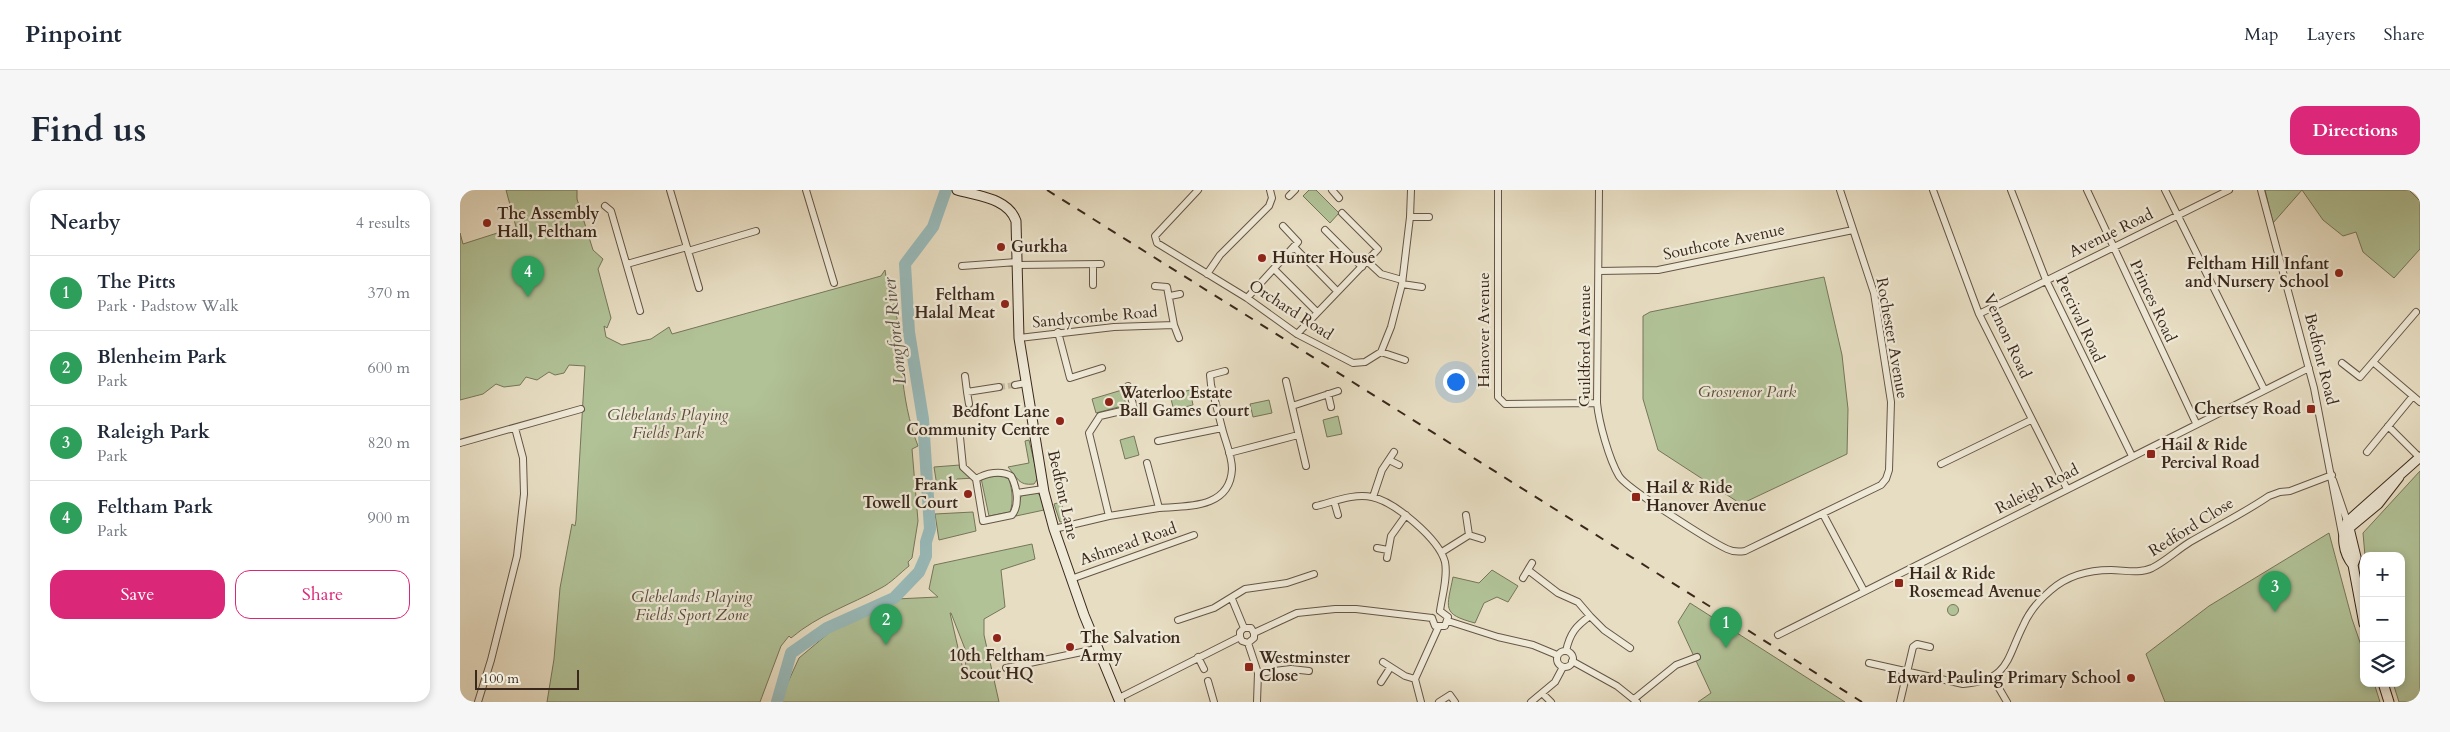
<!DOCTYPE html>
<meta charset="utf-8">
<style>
:root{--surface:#fff;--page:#f6f6f7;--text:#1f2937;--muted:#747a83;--line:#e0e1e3;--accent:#db2777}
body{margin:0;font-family:Cardo,serif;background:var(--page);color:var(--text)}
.controls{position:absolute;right:15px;bottom:15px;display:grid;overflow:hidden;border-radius:10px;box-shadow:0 2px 8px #0003}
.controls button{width:45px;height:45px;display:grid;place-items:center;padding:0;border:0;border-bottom:1px solid var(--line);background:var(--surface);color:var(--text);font:25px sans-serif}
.scale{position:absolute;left:15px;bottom:12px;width:104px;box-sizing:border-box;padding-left:5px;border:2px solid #3a281c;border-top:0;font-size:14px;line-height:18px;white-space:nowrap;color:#3a281c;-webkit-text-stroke:4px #efe9d7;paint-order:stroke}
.you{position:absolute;left:995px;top:191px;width:18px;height:18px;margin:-12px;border:4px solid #fff;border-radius:50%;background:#1a73e8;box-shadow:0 0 0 8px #1a73e833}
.badge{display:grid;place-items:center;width:32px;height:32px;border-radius:50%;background:var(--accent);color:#fff;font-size:16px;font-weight:700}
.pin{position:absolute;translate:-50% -41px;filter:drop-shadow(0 1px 2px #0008)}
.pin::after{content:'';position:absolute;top:26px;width:18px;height:15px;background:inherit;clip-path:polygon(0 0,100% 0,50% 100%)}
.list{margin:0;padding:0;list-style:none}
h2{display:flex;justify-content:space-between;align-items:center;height:65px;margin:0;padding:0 20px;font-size:21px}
h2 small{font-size:16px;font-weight:400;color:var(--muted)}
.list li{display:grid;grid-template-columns:32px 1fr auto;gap:15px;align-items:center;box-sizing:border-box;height:75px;padding:0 20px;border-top:1px solid var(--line)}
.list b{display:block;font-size:19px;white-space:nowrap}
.list p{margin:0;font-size:16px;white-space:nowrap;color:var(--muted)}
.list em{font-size:16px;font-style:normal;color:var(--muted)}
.actions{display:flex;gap:10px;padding:15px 20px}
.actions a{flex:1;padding:11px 0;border:1px solid var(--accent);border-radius:15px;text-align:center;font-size:18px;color:var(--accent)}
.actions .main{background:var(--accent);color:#fff}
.icon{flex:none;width:28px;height:28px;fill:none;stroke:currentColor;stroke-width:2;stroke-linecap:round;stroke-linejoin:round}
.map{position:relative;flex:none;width:1960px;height:512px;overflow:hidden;border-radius:15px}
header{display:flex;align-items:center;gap:30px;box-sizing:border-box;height:70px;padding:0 25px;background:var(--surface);border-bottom:1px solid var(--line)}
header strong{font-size:24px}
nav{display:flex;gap:28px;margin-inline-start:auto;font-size:18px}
.intro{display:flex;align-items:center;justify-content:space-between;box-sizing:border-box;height:120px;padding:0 30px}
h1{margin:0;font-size:35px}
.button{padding:12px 22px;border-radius:15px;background:var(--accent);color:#fff;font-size:18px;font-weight:700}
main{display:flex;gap:30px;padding:0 30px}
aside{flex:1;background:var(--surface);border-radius:15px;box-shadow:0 2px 8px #0003}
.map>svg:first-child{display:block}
.green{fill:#b1c297;stroke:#76755a;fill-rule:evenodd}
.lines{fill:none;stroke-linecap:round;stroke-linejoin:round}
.river{stroke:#98baba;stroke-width:12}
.street-tunnel{stroke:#c4b9a1;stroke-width:6;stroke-dasharray:6 3;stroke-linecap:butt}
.street-casing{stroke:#655546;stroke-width:8}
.secondary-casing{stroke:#3a281c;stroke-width:11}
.street{stroke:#efe9d7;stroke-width:6}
.secondary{stroke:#efe9d7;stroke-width:9}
.rail{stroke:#3a281c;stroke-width:2;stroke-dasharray:9 9;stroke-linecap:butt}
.poi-dot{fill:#8f2418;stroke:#efe9d7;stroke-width:2}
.labels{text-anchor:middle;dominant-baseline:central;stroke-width:4.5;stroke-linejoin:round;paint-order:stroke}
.poi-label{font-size:16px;font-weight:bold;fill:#3a281c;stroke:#efe9d7;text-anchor:start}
.street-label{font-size:16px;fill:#3a281c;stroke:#efe9d7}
.park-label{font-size:16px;font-style:italic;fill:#584e3b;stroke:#efe9d7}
.water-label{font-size:18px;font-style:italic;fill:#524c44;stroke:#efe9d7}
</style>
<header>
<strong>Pinpoint</strong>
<nav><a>Map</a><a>Layers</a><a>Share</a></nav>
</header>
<div class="intro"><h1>Find us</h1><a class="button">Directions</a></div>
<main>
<aside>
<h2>Nearby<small>4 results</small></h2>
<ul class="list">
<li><span class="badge" style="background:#2e9e5b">1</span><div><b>The Pitts</b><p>Park · Padstow Walk</p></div><em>370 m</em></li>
<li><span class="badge" style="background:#2e9e5b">2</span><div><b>Blenheim Park</b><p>Park</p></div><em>600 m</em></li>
<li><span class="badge" style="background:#2e9e5b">3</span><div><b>Raleigh Park</b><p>Park</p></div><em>820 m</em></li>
<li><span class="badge" style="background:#2e9e5b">4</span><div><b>Feltham Park</b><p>Park</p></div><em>900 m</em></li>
</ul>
<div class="actions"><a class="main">Save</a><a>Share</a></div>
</aside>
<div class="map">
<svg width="1960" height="512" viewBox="0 0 1960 512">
<rect width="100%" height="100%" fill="#e7ddc2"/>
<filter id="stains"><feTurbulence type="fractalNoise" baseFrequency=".004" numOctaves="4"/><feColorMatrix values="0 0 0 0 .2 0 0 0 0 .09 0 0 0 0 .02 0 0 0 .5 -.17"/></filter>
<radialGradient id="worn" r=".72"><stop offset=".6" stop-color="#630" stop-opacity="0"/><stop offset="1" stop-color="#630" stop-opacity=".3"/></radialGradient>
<path class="green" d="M46,0H117V9L133,60L143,69L138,79L151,128L147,138L144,136L146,147L162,155L191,149L209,137L212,144L421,86L425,80L429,106L434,101C441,152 439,208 458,256L452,259L458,331L452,368L448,372L449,376C440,383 431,393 421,398C390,415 358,425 331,448L329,446L321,456L300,512H87L94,469L100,398L112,334L115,336L116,330L125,176L109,175L104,183L95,185L89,182L77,190L66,187L60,195L44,197L36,194L23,204L0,210V43L3,54L56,37Z
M849,0H856L879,23L870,33L843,6Z
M1805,0H1842L1813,33Z
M1842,0H1949L1960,11V59L1934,88L1903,62L1896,42L1883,46L1863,30Z
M1364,87L1382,165L1388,219L1387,264L1281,314L1198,260L1183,209V126L1190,122Z
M662,200L666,215L636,223L632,209Z
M730,200L733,215L716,219L713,217L710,205Z
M809,210L812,223L793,227L790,214Z
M878,226L882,244L867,247L863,230Z
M674,246L679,265L665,269L660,250Z
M569,250L578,288L574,294C558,296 558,288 548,277L569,273L565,251Z
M500,275L515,288L497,289L493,294L477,296L474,277Z
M1960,281V512H1939L1933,493H1941V366H1905L1903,343Z
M547,285C552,294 554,312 550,322L529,326L521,288Z
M576,302L581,306L584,320L556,326L561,306Z
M601,312L606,331L600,332L594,314Z
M513,322L516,341L479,350L475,324Z
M1869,343L1892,429L1904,464V493H1914L1920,512H1705L1686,464L1749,416Z
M572,354L575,369L541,380L545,417L524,429V445L539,512H319L339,468L370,442L436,409L478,407L469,399L474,375ZM491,423L507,464L504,484L490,423Z
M1032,380L1058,396L1048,412L1037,407L1024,413L1015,433C981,424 987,418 993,387L1019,393Z
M1230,413L1385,512H1238L1251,503L1218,432Z
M1487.5 420a5.5 5.5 0 1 1 11 0a5.5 5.5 0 1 1-11 0Z"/>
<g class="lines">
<path class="river" d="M317,512L331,463L367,438L434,408L459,382L466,366V352L470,339L463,229L449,142L445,74L473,37L486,0"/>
<path class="street-tunnel" d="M539,197L555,195"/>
<g class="street-casing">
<path id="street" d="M210,0L239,98
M346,0L374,93
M738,0L695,46L697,53L787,108L837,144L893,173L905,172L921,162L931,137L942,94L950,27L951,0
M872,0L879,8
M1038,0V207L1045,214L1137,213
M1139,0L1137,213C1139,233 1149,269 1159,286C1166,298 1250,351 1267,359C1273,362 1279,362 1285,361L1421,295L1426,289L1429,280L1431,212L1414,103L1380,0
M1473,0L1519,124L1607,299
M1551,0L1586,90L1672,266
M1627,0L1736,233
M1705,0L1804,199
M1801,0L1854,198L1882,344
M829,6L835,0
M145,16L151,21L180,121
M882,23L918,59L907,71
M950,27H969
M865,40L902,77
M835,58L877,101
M228,61L296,41
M167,74L227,57
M557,75L641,74
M633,75V95
M502,76L557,72
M815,80L857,122
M1139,81L1198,80L1393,40
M747,84L760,65L809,16L812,8L810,0
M942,94L962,97
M695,96L707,97L714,135L719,148
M710,106L720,104
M787,108L838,52L823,36
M1519,124L1769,0
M598,142L610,188L642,178
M837,144L907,71L921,84L942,90
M559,148L654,137L714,135
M921,162L945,170
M1882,173L1900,187L1956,122
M505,186L507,202L539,197
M826,191L846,276
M555,195L566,193
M507,202L509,214
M868,204L871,217
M1953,206L1960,212
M832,216L878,201
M1928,236L1959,267
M762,238L751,195L750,185L765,181
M500,247L503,277L516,289L523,331L552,325C560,315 557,297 551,286C541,280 526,283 516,289
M698,251L762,238C765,251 772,265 772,279C770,319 727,316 699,318
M0,253L121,219
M1907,262L1953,206L1913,172
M769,263L838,245
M929,270L939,275
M1481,274L1571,230
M1873,290L1888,334
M557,303L583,299
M913,307L922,280L934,262
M874,311L878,325
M856,316C873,312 894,303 912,307C935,312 979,349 985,372C988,387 982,406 980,421
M1363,324L1404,401
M1006,325L1009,345
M649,326L629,243L640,226L674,218L668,196
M594,339L649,326L699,318L687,273
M917,358L928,360
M982,362L1009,345L1022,349
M927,368L931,346L946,325
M1068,380L1098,403L1118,412L1130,426C1116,436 1110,443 1106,461
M1063,388L1072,373
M611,389L734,345
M772,409L784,438
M1130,426L1144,440L1170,458
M972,428L975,436H985L988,427L980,421
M718,430L754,418L785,399L827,393L854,384
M988,431L1038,447L1073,455L1097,465
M794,443L837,423L875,419H896L972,428
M1318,445L1849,178
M780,447V442L784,438H791L794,443
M780,447L782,451L788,453L794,448V443
M788,453L798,483L797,512
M1097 469a8 8 0 1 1 16 0a8 8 0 1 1-16 0Z
M738,467L744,479
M1112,471L1157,496L1177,512
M923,472L945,486L955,489
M1409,473L1503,494C1549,490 1546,470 1563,436C1569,422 1579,410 1591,400C1607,386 1629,380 1651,380C1664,380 1679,384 1692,378C1706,371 1717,360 1730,352C1756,337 1784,323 1809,306L1820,302L1830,301L1872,285
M546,478L636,459
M798,483L831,479L849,481
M1533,488L1547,512
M748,491L754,512
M921,492L930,478
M1083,504L1091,512
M659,508L780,447
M1174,509L1216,475L1237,467
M18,512L31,470L57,366L64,304L63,268L55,238
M961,512L955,489L978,438
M979,512L990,505L995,512
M1071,512L1095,492L1103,477
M1440,512L1453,457L1457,454L1470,457"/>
</g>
<g class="secondary-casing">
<path id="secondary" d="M497,0C518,6 548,8 556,31L559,148L584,302L594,339L624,425L660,512
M1893,375C1883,363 1881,346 1887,332L1960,267
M1904,434L1893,375L1896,367L1889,338L1918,314L1939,287
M1923,493L1929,512"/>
</g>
<use href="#street" class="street"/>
<use href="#secondary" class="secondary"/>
<path class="rail" d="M587,0L1402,512"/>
</g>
<g class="poi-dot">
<circle cx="27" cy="33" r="5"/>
<circle cx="541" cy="57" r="5"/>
<circle cx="802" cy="68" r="5"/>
<circle cx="1879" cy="83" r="5"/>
<circle cx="545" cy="114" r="5"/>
<circle cx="649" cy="212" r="5"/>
<rect x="1846" y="214" width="10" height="10" rx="2.5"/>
<circle cx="600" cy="231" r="5"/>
<rect x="1686" y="259" width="10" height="10" rx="2.5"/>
<circle cx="508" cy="304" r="5"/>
<rect x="1171" y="302" width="10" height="10" rx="2.5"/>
<rect x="1434" y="388" width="10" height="10" rx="2.5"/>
<circle cx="537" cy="448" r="5"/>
<circle cx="610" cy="457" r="5"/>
<rect x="784" y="472" width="10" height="10" rx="2.5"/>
<circle cx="1671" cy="488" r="5"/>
</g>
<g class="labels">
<g class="poi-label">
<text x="37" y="24">The Assembly<tspan x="37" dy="18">Hall, Feltham</tspan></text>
<text x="551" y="57">Gurkha</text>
<text x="812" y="68">Hunter House</text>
<text x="1869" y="74" text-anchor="end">Feltham Hill Infant<tspan x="1869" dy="18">and Nursery School</tspan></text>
<text x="535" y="105" text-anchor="end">Feltham<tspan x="535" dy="18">Halal Meat</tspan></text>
<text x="659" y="203">Waterloo Estate<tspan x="659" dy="18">Ball Games Court</tspan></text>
<text x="1841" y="219" text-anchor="end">Chertsey Road</text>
<text x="590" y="222" text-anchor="end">Bedfont Lane<tspan x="590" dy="18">Community Centre</tspan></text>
<text x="1701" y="255">Hail &amp; Ride<tspan x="1701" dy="18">Percival Road</tspan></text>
<text x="498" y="295" text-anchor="end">Frank<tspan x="498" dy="18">Towell Court</tspan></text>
<text x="1186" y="298">Hail &amp; Ride<tspan x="1186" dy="18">Hanover Avenue</tspan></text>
<text x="1449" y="384">Hail &amp; Ride<tspan x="1449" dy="18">Rosemead Avenue</tspan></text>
<text x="620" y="448">The Salvation<tspan x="620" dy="18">Army</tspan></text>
<text x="537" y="466" text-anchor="middle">10th Feltham<tspan x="537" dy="18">Scout HQ</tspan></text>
<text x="799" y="468">Westminster<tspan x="799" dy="18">Close</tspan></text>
<text x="1661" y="488" text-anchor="end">Edward Pauling Primary School</text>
</g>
<g class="street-label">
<text transform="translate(1651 43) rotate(-26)">Avenue Road</text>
<text transform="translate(1264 52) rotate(-12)">Southcote Avenue</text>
<text transform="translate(1693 111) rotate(65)">Princes Road</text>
<text transform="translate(831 120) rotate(33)">Orchard Road</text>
<text transform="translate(635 127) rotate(-5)">Sandycombe Road</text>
<text transform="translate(1620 129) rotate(65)">Percival Road</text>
<text transform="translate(1024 140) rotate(-90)">Hanover Avenue</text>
<text transform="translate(1547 146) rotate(65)">Vernon Road</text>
<text transform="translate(1432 148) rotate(80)">Rochester Avenue</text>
<text transform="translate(1125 156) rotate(-90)">Guildford Avenue</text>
<text transform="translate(1861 169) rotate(76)">Bedfont Road</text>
<text transform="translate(1577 299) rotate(-27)">Raleigh Road</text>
<text transform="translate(603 305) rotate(77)">Bedfont Lane</text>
<text transform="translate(1731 337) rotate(-32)">Redford Close</text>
<text transform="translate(668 354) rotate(-19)">Ashmead Road</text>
</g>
<g class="park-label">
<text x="1287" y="202">Grosvenor Park</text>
<text x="208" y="225">Glebelands Playing<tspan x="208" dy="18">Fields Park</tspan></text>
<text x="232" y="407">Glebelands Playing<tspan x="232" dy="18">Fields Sport Zone</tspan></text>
</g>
<g class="water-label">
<text transform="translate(435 141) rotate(-96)">Longford River</text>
</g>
</g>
<rect width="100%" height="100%" filter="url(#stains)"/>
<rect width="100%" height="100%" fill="url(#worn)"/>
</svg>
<div class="controls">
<button>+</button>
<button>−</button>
<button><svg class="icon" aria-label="layers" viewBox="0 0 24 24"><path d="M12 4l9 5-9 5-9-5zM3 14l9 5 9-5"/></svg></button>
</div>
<div class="scale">100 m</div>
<div class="you"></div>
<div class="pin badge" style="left:1266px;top:458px;background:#2e9e5b">1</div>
<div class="pin badge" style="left:426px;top:455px;background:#2e9e5b">2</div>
<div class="pin badge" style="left:1815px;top:422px;background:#2e9e5b">3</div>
<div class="pin badge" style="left:68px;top:107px;background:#2e9e5b">4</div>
</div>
</main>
